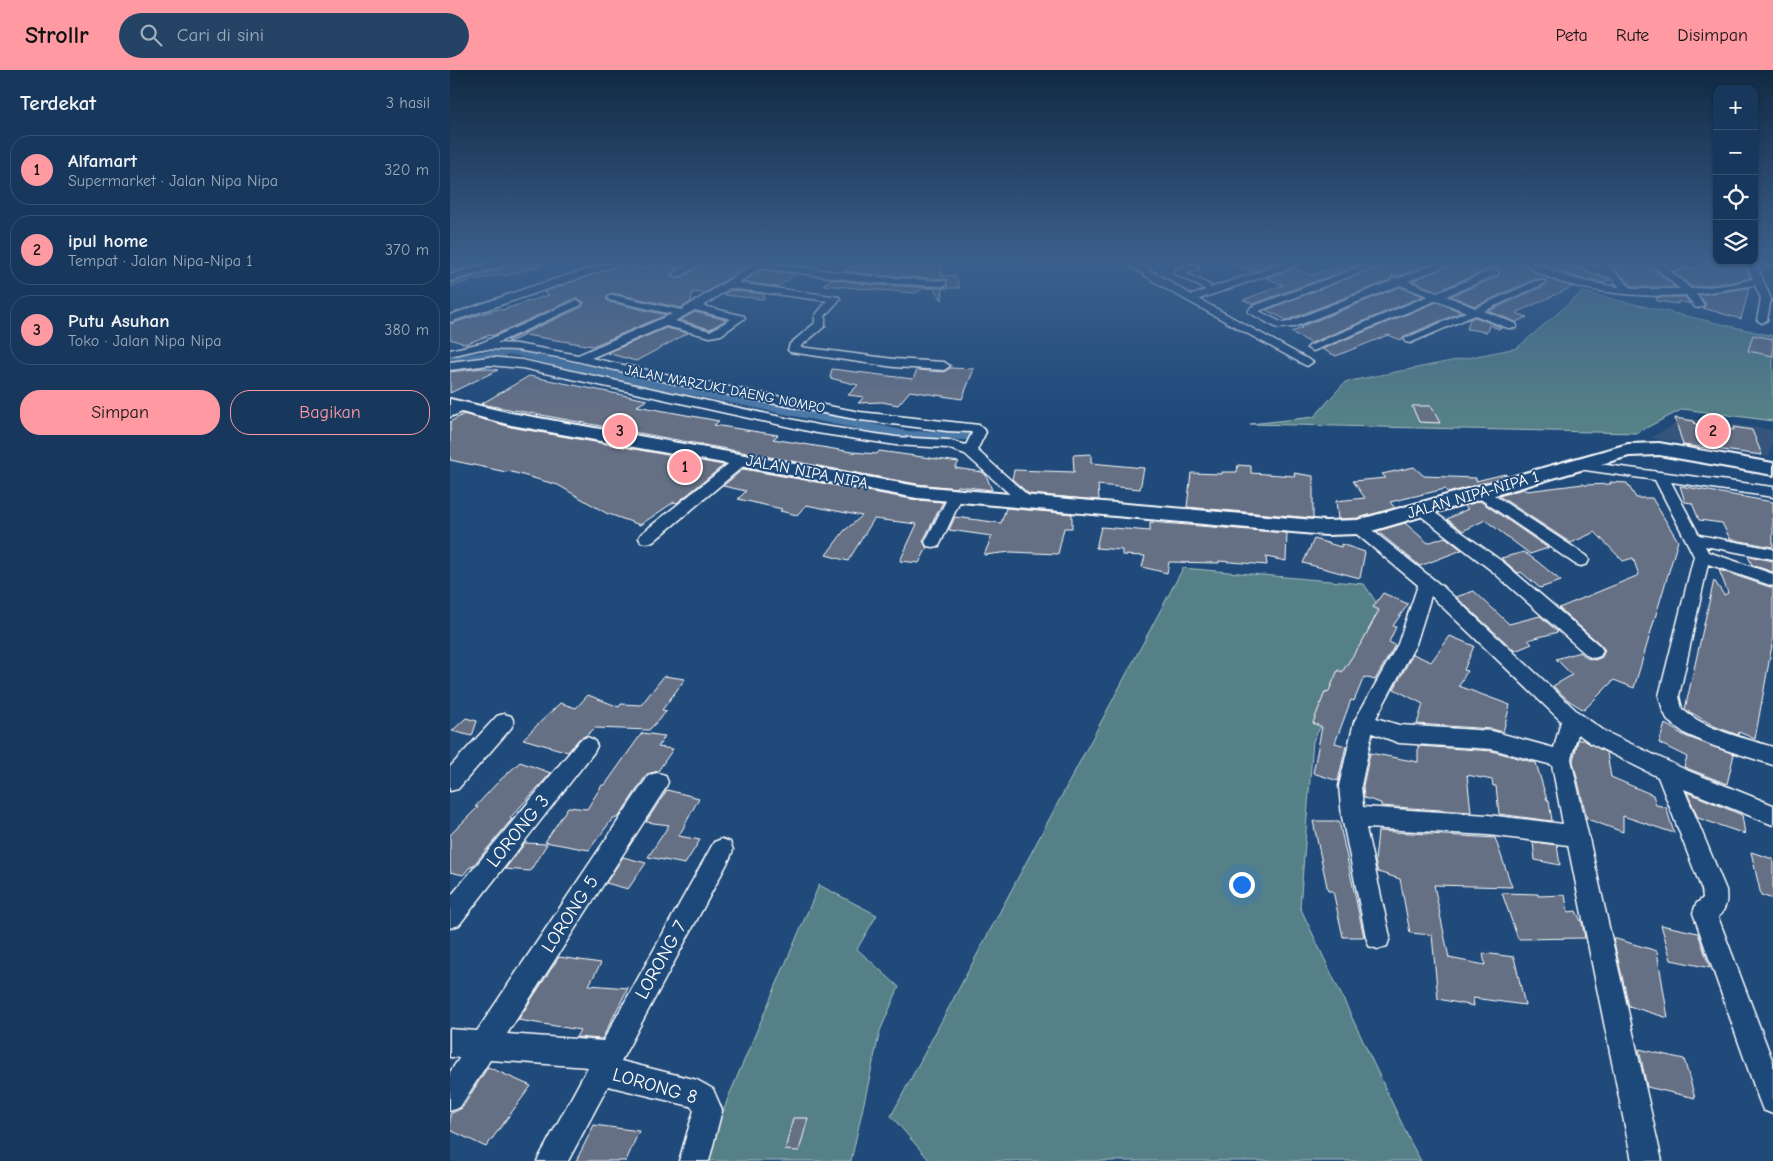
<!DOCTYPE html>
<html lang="id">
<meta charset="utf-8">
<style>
:root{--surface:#17385c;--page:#244365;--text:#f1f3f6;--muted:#9eacbb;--line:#365272;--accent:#ff9aa2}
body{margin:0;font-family:"Comic Neue",sans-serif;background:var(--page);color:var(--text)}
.controls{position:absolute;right:15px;top:15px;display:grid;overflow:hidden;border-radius:10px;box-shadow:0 1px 4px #0004}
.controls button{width:45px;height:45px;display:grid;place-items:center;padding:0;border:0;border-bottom:1px solid var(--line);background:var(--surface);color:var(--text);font:25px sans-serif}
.you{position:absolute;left:791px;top:814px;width:18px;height:18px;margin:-12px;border:4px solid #fff;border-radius:50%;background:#1a73e8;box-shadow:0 0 0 8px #1a73e833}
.badge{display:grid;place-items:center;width:32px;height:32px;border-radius:50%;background:var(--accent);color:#111;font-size:16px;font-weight:700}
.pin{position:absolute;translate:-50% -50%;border:2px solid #fff;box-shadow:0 1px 5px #0006}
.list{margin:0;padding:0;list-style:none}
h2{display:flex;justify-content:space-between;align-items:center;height:65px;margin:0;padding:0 20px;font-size:21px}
h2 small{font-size:16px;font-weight:400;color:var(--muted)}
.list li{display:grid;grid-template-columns:32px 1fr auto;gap:15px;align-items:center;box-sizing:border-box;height:70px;margin:0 10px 10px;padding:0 10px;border:1px solid var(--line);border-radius:20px}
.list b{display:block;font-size:19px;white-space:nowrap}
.list p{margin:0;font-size:16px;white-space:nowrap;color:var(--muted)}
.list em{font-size:16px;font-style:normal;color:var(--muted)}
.actions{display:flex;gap:10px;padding:15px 20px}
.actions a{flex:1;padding:11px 0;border:1px solid var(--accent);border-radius:20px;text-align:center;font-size:18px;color:var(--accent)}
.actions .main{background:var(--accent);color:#111}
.icon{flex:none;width:28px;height:28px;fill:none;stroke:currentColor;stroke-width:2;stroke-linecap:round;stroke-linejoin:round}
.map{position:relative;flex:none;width:1323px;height:1091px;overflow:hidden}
header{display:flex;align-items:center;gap:30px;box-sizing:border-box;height:70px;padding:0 25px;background:var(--accent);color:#111}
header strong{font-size:24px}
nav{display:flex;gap:28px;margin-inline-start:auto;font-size:18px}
.search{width:350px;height:45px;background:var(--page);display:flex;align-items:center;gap:12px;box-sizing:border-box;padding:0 18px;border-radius:28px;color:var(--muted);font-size:19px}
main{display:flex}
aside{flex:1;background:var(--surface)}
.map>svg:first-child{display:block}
.built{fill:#34557d}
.green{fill:#578087;stroke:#abc0c3}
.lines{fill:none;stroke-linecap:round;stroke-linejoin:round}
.canal{fill:#4c79a8;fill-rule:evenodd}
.building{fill:#667085;stroke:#fff}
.street-casing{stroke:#fff;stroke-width:3}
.secondary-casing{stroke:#fff;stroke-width:4}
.street{fill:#1f4a7a;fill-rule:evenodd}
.secondary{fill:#1f4a7a;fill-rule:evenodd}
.labels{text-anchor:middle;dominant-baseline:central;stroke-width:4;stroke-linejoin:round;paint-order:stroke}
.far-street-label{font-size:14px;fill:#fff;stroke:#1f4a7a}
.street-label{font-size:16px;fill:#fff;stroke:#1f4a7a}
.near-street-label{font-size:19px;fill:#fff;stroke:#1f4a7a}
</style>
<header>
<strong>Strollr</strong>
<div class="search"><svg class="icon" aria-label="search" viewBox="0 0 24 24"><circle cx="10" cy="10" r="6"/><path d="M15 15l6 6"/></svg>Cari di sini</div>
<nav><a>Peta</a><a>Rute</a><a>Disimpan</a></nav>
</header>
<main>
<aside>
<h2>Terdekat<small>3 hasil</small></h2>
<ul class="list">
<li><span class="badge">1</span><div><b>Alfamart</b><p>Supermarket · Jalan Nipa Nipa</p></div><em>320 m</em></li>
<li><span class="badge">2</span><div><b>ipul home</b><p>Tempat · Jalan Nipa-Nipa 1</p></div><em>370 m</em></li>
<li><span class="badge">3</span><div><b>Putu Asuhan</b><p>Toko · Jalan Nipa Nipa</p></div><em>380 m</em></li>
</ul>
<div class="actions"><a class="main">Simpan</a><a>Bagikan</a></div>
</aside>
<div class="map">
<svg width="1323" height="1091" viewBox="0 0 1323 1091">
<rect width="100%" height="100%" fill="#1f4a7a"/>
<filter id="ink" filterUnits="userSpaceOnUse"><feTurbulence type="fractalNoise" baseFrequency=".02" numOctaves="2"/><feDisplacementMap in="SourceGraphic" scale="10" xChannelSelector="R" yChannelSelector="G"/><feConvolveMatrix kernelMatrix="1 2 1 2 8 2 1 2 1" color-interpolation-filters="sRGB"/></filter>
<g filter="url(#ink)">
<path class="built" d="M1236,348L1323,360V373L1319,387L1201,368Z"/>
<path class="green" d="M1132,222L1323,266V351L1233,339L1186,363L800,354L864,347L895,312L1067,278Z
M733,498L914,514L932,541L863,671L850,837L961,1073L971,1091H480L441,1046Z
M369,815L427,845L407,879L449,917L430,961L401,1091H256L278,1028Z"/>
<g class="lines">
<path class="canal" d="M63,279L148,298L457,361L519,362L526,366L519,370L457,369L148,306L63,285L0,294V286Z"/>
</g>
<path class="building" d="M0,191H42L0,203Z
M54,191H92L93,195L55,206L51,204L0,216V213L53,198Z
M182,191H187L188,199L216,192L229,198L220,204L224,208H231L259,191H306L255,223L242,222L241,232L231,238L163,223L159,224L156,229L159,232L216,245L143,276L75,265L60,272L57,271L132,237L134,232L126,228L42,266L40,265L15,274L0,269V254L48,239L52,240L99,225L93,222Z
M434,191H456L454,195L492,194V206L505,205L510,218H493L492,230L483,218H474L465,223L373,215L381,209L425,215L492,218L497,216L496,209L425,205L393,201L401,195L431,196Z
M778,191H830L832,192L803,202Z
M901,191H921L803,234L793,230L833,215L816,208L845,198L861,205Z
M942,191H988L950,206H942L940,210L837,250L816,240Z
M1008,191H1069L1086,203L1122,217L1066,243L1077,247L1066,252L1039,241L1096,215V210L1085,209L1025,236L1001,226L1049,206V199L1041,198L987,221L963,211Z
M1114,191L1143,205L1160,210L1153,213L1141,209L1129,208L1087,192Z
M1157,191H1190L1198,198L1206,201L1225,217H1183Z
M1247,191H1261L1295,196L1300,208L1283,212L1242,217L1224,202L1249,196Z
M311,200L345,204L328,217L293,212Z
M950,217L973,226L861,273L841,262L852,258L850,257Z
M1299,218L1291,249L1253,238L1256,234L1249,225Z
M280,220L314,224V229L273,225Z
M1206,227H1235L1240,234L1228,231V234L1207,231Z
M987,232L1011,242L955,266L951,270L938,265L886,286L872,279Z
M245,242L276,250L260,259L230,250Z
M1025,247L1052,258L1049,259L1039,255L1037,262L1017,259L1020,249Z
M216,258L238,263L186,291L157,283Z
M1303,265L1323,269V286L1298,281Z
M33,298L48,300L0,323V302Z
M500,298L524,299L512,329L460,321L448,335L432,332L408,333L414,327L398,325L408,315L380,308L382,299L463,309L467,300L494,302Z
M79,306L197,330L187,336L269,351L264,355L328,365L323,369L402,382L427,384L429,381L509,392L505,398L532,402L536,405L542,420L508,416L507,418L467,414L31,334Z
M962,336H981L990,353L969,352Z
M14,344L61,357L274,395L227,433L224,432L190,455L156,443L108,415L58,401L56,402L0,390V352Z
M1225,348L1244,351L1245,354L1284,360L1283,357L1302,360L1312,385L1233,375Z
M641,384V393L694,398L690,419L648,415L649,430L579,424L562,409L564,400L624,402L623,385Z
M788,395L801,396V403L845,406L844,403L863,406V448L737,437L741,403L772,404V402H787Z
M964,397L974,406L1026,408V411L1055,404L1058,406L998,423L995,419L940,432L945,438L908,448L888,449L886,431L915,428L903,411L936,408L932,404Z
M293,399L467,430L493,432L473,471L477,478L469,493L450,491L467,454L424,449L398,491L376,485L394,461L412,446L356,435L347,445L330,441L332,439L288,429L296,421L273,416Z
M1160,412L1177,413L1186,428H1202L1228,471L1184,618L1164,610L1134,640L1118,630L1103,616L1122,605L1106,589L1130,582L1137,588L1145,590L1152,587L1155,580L1151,575L1109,538L1189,505L1183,488L1173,491L1145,462L1121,473L1049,426L1073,419L1077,421L1133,414L1135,415L1161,414Z
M1230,416L1323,432V477L1280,469L1272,453L1249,450L1242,433L1235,432Z
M1030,431L1098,478L1080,484L1035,450L1013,461L997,449L1018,439L1014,436Z
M556,438L622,444V458H614L608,484L561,482L534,485L542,466L499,460L505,447L551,453Z
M700,452L837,463L836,491L816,487L817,495L769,491V493L719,492L717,503L692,497L695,486L672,485V480L646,478L651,457L700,461Z
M955,453L978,473L995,467L1012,480L970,496L927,461Z
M864,469L891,477V474L915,482L910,508L853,493Z
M1074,482L1088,492L1111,511L1090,518L1071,502L1068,503L1051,488Z
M1298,486L1323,491V502L1302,495Z
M1269,500L1323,518V570L1305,669L1289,662L1288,665L1264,656L1235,639L1264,510L1274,525L1278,523Z
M1024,521L1059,554L1090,546L1108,562L1078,570L1082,574L1065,581L1006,527Z
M933,523L958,534L943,556L946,557L939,572L945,575L925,610L914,607L904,631L901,630L885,673L896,676L888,711L863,703L872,657L863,653L875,622L878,623L888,600L892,602L912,572L929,540L923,537Z
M1000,566L1024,576L1014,600L1017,601L1009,616L1060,635L1053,662L1042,659L967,654L973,634L944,619L963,584L981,592Z
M214,606L235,609L212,640L217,641L199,660L145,658L137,665L129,669L118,682L73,669L110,633L126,638L138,625L169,637L171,634L191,635Z
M16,648L27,651L22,666L2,661Z
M1215,654L1235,666L1284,684L1277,714L1234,697L1237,687L1209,673Z
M192,663L215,666L208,677L223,679L208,701L197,704L168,748H163L139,780L95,772L118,737L137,739L152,715H155Z
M1128,670H1134L1157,683L1161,707L1203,725L1206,735L1216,737L1224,763L1173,746V762L1137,749L1123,691Z
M968,676L1042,681L1086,693L1097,730L1099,731L1102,751L1049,744L1046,716H1043L1042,710L1017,705L1021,742L931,736V733L914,728L913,716L920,683L968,692Z
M70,692L101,703L60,748L62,749L22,797H20L13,805L0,802V765L28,737H25L47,713Z
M217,720L249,728L229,766L250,770L235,794L198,787L219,755L196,752Z
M1237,722L1292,745L1295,764L1248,748Z
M863,751H889L914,867H893L883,821H878Z
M928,761L1045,768L1062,817L984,815L999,888L1035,895L1033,883L1064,887L1075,935L1023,928L1024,936L988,929L982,865L960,863L950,809L928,802L925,791Z
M1083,772L1107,775L1110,795L1085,790Z
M75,773L97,774L80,801L55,799Z
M1301,782L1323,789V829L1311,825Z
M173,787L196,793L178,819L156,813Z
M1052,823L1088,824V826L1115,825L1118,842L1126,841L1132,853L1135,868L1068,869Z
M1211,855L1248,863L1260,898L1221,890Z
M1163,868L1207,881L1218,948L1179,936Z
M109,887L151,893L139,915L178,918L152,969L126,967L130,960L68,950Z
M1189,979L1234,989L1245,1028L1197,1017Z
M38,997L81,1016L36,1077L0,1060V1044L12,1038Z
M343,1048H358L349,1081L335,1080Z
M144,1055L189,1061L176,1091H126Z"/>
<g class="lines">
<g class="street-casing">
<path id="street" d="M49,191L52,192V196L0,211V205Z
M103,191H117L112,194H104Z
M165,191H180L0,252V245L83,216Z
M245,191H257L230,206H224L222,204Z
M309,191H320L318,193L425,207L496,211V215L492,216L425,213L311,198L288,213L389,227L390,229L375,246V256L350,277L444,289L494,292L500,296L494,300L444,297L340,282L338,280L340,274L365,253V246L377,231L280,218L253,236L294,246L295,248L271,265L260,267L216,256L141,288L248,311L410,342L529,355L536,362L527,380L583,430L585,433L583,436H573L515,384L497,378L446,375L367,363L72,298L39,295L0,300V292L39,287L72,290L367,355L446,367L498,370L516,375L522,363L521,362L497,361L410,350L248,319L113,288L67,280L31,279L0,286V280L31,273L127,230L132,233L131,235L47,273L67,274L128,285L222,244L159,230L158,228L159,226L163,225L231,240ZM245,240L281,249L260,261L225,251Z
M673,191H685L742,225L756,220L725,204V200L745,194L748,195V199L736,203L760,215V218L841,191H855L853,193L749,229L863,292L857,296L853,294L716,219Z
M926,191H940L809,241L833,253L838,252L942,211V208H950L993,191H1006L958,211L987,223L1042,200H1048V204L996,226L1025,238L1086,211H1094L1095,213L1034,241L1066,254L1067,256L1066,258H1058L1025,245L960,273L956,272L954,270L956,268L1016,242L987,230L863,281L857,278L859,276L978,226L950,215L844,257L827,258L798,242L801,237Z
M1073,191C1088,191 1092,197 1105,202C1126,210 1148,215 1170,217L1160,207L1144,203L1120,191H1133L1152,199L1144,191H1154L1182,219H1230L1198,191H1209L1214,196C1224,194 1230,191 1240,191L1232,198L1220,201L1241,219L1283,214L1303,209L1295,191H1323V195L1306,193L1321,229L1317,250L1312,253L1307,250L1311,229L1305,215L1246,224L1254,235L1249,238L1245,237L1236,225C1194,228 1104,223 1073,191Z
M12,333L17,334L18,337L17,340L0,347V338Z
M292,386L297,387L299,390L297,393L203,472L197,473L191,472L189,468L191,464L287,387Z
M1126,391L1323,417V427L1221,412L1249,465L1323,479V489L1255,476L1258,482L1323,504V516L1258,494L1229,626L1232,639C1257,661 1292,667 1323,677V695L1264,676L1236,664L1218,651L1213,640L1209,626L1244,486L1205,410L1121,398L1119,395L1121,392Z
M1031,418L1036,420L1137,486L1139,490L1137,494L1131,496L1125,494L1026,426L1024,423L1026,420Z
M505,422L510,424L512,427L491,472L489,476L483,477L477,476L475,472L498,427L500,424Z
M972,435L977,437L1054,493L1150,576L1153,581L1150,586L1144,588L1138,586L1042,501L967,443L964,440L967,437Z
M908,452L913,453L993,517L1129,643L1156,662L1236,700L1323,735V755L1234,719L1276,820C1277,831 1277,838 1268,847L1323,992V1044L1313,1040L1309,1030L1243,843L1246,834L1253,828L1252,820L1208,707L1142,674L1128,664L1121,689L1212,1091H1182L1118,775L1038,765L916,758L940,867L937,876L928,879L919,876L916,867L892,747L889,716L904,652L948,574L968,515L903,461L900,457L903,453ZM981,526L1111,651L1104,678L1042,661L949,655L926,648L966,574ZM922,663L949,673L1042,679L1102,695L1113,754L1038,745L913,737L911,716Z
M54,644L61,646L64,652L61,658L8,719L0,721V697L47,646Z
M137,667L144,670L147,676L144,682L9,855L0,858V827L130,670Z
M207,703L215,705L218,712L215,719L57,964L153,971L264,772L272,769L280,772L283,780L280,788L171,991L247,1010L263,1019L272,1040L259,1091H229L244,1040L240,1036L158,1016L118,1091H87L138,997L40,990L10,1037L0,1041V1002L10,987H0V959L27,961L199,705Z"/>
</g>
<g class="secondary-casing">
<path id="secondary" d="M0,329L61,343L467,416L876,451L908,450L922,446L1178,374L1209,373L1323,393V405L1209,385L1179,386L925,460L908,464L876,465L467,428L61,355L0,339Z"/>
</g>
<use href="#street" class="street"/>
<use href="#secondary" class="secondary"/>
</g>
</g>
<linearGradient id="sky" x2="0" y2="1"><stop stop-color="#112943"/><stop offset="0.56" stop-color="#3c608d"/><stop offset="1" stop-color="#3c608d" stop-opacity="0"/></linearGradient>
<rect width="1323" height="344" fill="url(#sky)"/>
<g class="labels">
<g class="far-street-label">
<text transform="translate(275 319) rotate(11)">JALAN MARZUKI DAENG NOMPO</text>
</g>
<g class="street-label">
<text transform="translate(357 402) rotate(11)">JALAN NIPA NIPA</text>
<text transform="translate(1023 425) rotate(-16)">JALAN NIPA-NIPA 1</text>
</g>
<g class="near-street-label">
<text transform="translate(68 761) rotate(-51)">LORONG 3</text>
<text transform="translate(120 844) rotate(-57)">LORONG 5</text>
<text transform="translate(211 890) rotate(-61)">LORONG 7</text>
<text transform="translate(205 1016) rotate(16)">LORONG 8</text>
</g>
</g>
</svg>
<div class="controls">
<button>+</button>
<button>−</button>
<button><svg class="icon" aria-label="locate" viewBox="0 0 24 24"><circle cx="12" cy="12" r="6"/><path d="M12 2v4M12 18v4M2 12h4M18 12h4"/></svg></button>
<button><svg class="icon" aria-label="layers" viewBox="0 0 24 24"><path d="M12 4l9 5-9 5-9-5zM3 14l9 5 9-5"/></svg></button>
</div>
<div class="you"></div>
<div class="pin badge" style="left:235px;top:397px">1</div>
<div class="pin badge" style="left:1263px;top:361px">2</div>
<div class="pin badge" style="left:170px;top:361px">3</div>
</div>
</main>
